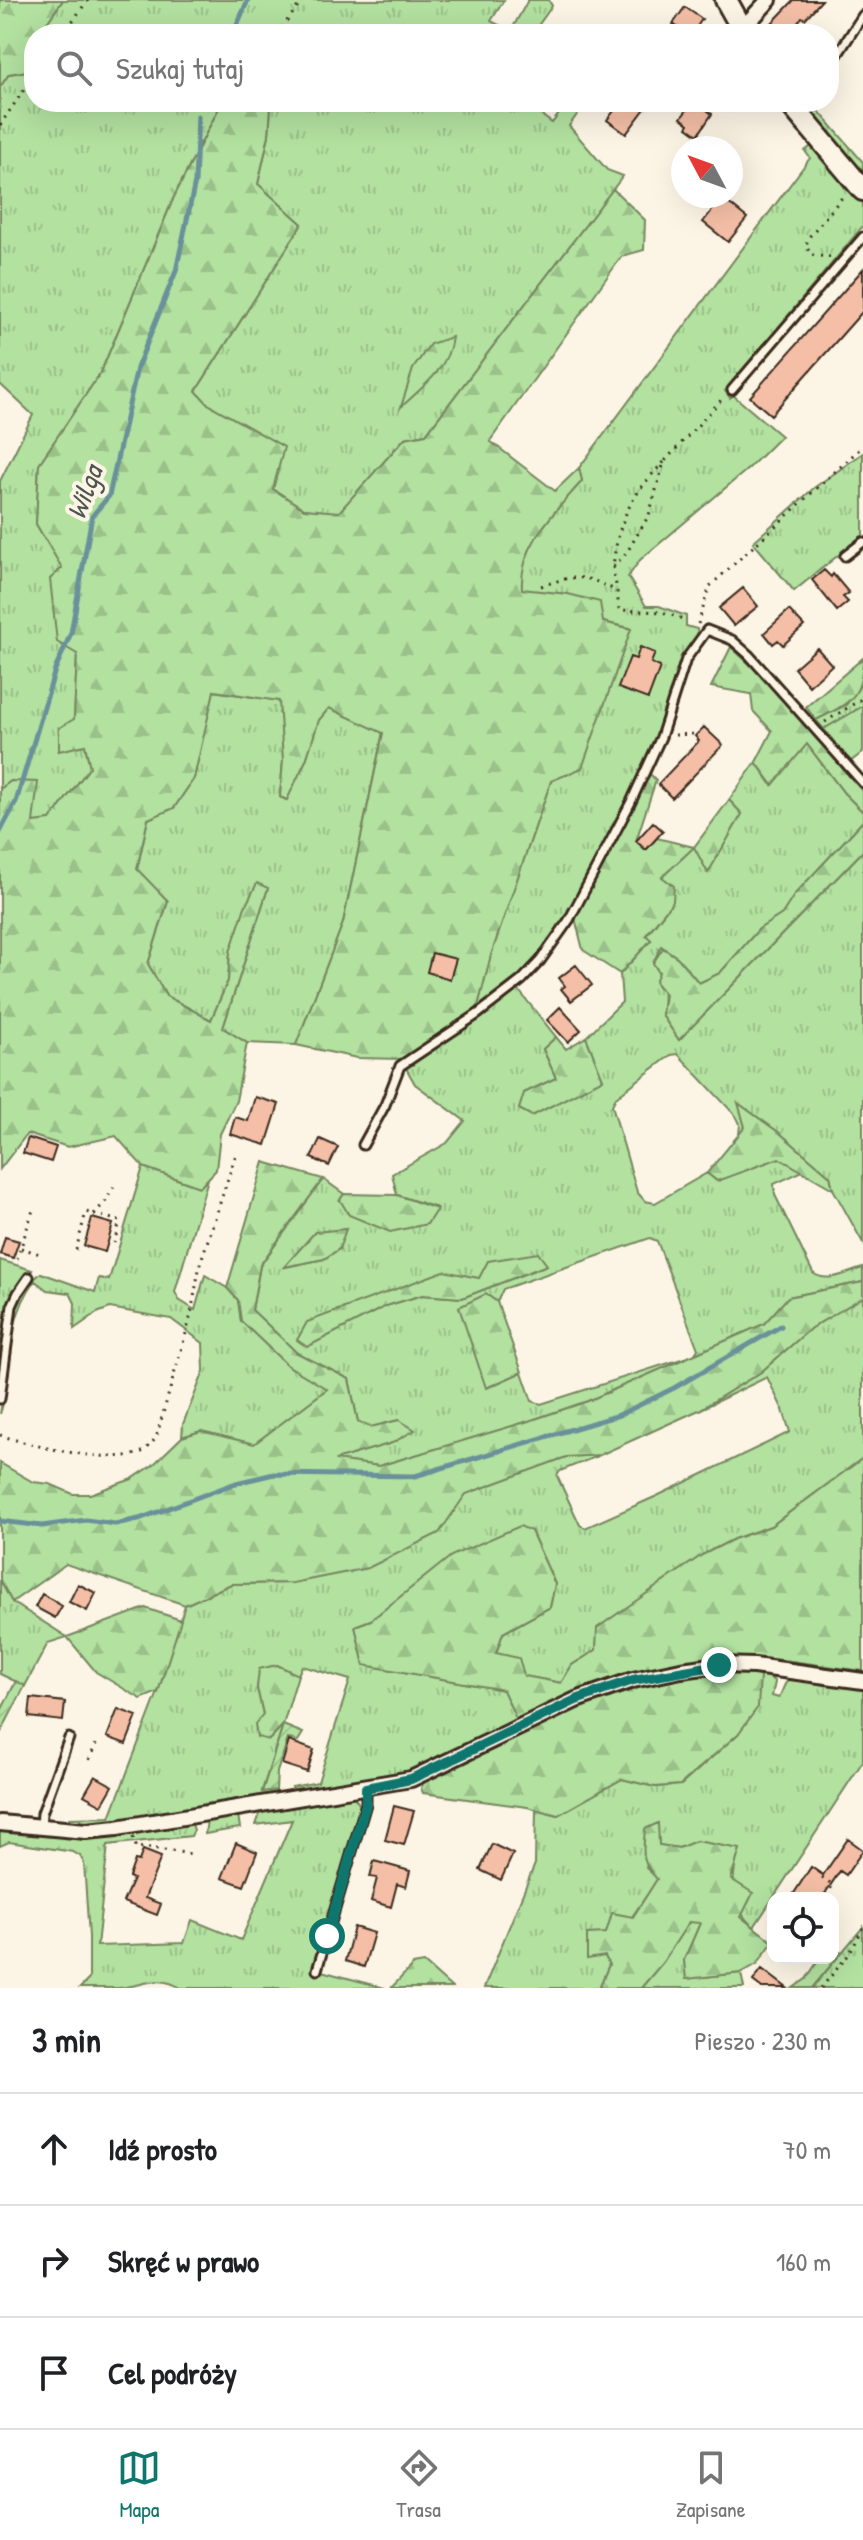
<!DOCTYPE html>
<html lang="pl">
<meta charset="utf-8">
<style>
:root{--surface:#fff;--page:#f2f2f2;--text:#202124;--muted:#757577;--line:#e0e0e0;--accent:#0f766e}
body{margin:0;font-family:"Patrick Hand",sans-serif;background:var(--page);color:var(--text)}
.controls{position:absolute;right:24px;bottom:24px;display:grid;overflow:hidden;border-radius:16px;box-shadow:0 8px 32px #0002}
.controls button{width:72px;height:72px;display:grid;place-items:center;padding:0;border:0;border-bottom:2px solid var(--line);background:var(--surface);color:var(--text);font:40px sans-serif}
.compass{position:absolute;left:671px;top:136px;width:72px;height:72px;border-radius:50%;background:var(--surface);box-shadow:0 8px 32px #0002;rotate:311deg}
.stop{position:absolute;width:24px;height:24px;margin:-18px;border:6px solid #0f766e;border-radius:50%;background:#fff}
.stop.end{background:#0f766e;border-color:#fff;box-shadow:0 2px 8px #0008}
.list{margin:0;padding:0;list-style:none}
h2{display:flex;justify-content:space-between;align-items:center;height:104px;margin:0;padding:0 32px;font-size:34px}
h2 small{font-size:26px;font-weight:400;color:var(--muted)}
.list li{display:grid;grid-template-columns:52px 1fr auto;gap:24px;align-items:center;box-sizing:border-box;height:112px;padding:0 32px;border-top:2px solid var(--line)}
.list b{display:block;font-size:30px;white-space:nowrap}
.list em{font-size:26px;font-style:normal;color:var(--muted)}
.icon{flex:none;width:44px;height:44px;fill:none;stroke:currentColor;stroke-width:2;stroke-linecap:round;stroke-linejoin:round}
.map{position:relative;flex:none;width:863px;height:1988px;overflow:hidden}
.search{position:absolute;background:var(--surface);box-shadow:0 8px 32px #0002;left:24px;right:24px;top:24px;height:88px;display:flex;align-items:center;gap:20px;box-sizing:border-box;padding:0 28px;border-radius:32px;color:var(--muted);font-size:30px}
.sheet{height:440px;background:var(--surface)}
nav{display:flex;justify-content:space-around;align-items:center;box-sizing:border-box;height:112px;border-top:2px solid var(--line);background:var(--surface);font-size:22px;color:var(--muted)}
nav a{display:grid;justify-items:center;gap:4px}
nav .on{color:var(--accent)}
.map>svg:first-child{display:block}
.grass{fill:url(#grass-tufts);stroke:#76865f;stroke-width:2;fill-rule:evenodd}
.forest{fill:url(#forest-firs);stroke:#76865f;stroke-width:2}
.garden{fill:url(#garden-furrows);stroke:#76865f;stroke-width:2}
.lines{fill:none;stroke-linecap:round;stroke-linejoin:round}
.stream{stroke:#6b919a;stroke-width:5}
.building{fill:#f4bfa6;stroke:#3b2a1e;stroke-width:2}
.lane-casing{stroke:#3b2a1e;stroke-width:13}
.street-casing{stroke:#3b2a1e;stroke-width:20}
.secondary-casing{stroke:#3b2a1e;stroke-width:26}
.path{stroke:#3b2a1e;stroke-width:3;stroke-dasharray:2 6;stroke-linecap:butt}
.lane{stroke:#fcf5e5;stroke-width:7}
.street{stroke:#fcf5e5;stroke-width:14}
.secondary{stroke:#fcf5e5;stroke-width:20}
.route{stroke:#0f766e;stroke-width:10}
.labels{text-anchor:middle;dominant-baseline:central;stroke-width:8;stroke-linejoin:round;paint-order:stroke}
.water-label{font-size:28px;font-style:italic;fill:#4f5552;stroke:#fcf5e5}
</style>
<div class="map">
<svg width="863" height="1988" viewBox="0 0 863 1988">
<defs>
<pattern id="grass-tufts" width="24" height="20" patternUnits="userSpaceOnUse" patternTransform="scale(2)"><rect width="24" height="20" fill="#b2e1a0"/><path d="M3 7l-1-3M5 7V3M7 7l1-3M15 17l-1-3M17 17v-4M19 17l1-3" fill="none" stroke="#9ac189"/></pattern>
<pattern id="forest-firs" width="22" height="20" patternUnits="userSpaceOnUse" patternTransform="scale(2)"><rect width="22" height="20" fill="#b2e1a0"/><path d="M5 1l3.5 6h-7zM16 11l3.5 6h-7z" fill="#9ac189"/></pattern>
<pattern id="garden-furrows" width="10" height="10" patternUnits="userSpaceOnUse" patternTransform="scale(2)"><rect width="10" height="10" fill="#b2e1a0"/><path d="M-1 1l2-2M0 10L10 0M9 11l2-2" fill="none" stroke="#9ac189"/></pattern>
</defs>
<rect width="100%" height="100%" fill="#fcf5e5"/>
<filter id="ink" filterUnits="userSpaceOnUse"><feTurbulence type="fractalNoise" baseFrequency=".0125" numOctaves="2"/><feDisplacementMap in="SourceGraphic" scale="16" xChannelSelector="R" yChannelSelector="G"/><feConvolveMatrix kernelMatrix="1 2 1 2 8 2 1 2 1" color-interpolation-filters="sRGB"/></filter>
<g filter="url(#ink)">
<path class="grass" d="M63,0H504L491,21L511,31L528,0H549L552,6L532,34H45L46,24Z
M34,59V102H222L174,197L101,372L39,464L36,524L63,568L77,653L74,720L59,750L85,744L90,767L50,820L33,823L11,781L0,789V481L33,415L0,384V87L9,74L27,71Z
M267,102H524L552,123L568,102H586L569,126L607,170L623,176L426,434L405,438L339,513L304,509L273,489L283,447L208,404L196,391L302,224L258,184L269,135L271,106Z
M804,102H811L863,162V173L803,104Z
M815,143L863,199V226L725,391L730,398L733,395L781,436L749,468L640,560L628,577L646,606H659L686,616V626L697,629L698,634L684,655L658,735L629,801L560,927L539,956L509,985L477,1010L491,955L551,781L630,628L603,622L568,594L521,590C519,545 555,512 582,481L579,468L810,158L805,151Z
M863,453V535L794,591L753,542L815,487Z
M863,682V706L824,729L816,720L846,705Z
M213,691L280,701L283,760L280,797L286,800L306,760L319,719L329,707L383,732L343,923L296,1045L247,1043L223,1028L268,888L230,952L228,981L211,1020L166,996L148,964L168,901L137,870L148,819L174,808L194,778Z
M806,743L844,793L863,812V821L795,894L783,914L759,929L720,973L699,983L678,958L661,946L653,963C665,980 665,996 662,1015L679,1040L863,851V1243L833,1189L830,1176L781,1134L739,1104L745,1127L739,1135L740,1124L736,1116L678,1054L671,1055L616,1097L612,1105L637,1192L645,1201L655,1203L707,1173L717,1181L779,1158L803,1171L774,1184L775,1195L813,1273C827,1284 848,1272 863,1268V1282L789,1297L764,1324L588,1401L529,1421L379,1466L332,1460L392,1443L399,1420L371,1427L358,1422L349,1379L297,1353L252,1310L260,1266L323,1179L344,1194L340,1200L437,1208L397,1195L392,1174L447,1143L465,1121L415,1084L406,1068L517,988L556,1037L543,1049L556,1078L524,1093L602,1079L586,1037L622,1002L620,974L651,940L646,936L673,901L662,877L694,847L708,872L742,814L729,800L756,762L772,785ZM315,1232L339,1249L324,1259L286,1267ZM650,1238L657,1241L698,1349L694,1355L541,1404L532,1401L522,1372L487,1388L486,1294L497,1302L503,1289ZM547,1265L462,1298L422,1295L386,1306L360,1319L338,1310L369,1301Z
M143,1167L200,1187L208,1179L175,1292L179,1300L195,1310L205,1275L227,1288L238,1300L241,1321L287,1365L328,1389L254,1444L201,1431L182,1437L183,1424L204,1371L203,1343L171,1319L110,1308L97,1313L74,1329L75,1303L70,1293L47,1290L35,1281C9,1315 9,1363 3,1404L0,1414L18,1299L26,1286L41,1273L95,1292L99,1278L109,1280Z
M0,1260L32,1270C3,1300 5,1330 0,1370Z
M863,1297V1458L771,1526L734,1539L702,1555L598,1628L596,1650L572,1665L562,1683L524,1676L496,1654L503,1633L550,1607L555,1584L531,1531L371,1620L355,1626L364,1665L504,1690L517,1721L445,1758L409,1771L295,1793L292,1787L318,1782L350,1680L302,1666L298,1675L277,1665L260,1669L257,1688L269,1740L283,1725L262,1791L276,1790V1797L114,1823L67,1824L69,1818L110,1817L158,1692L185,1605L231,1584L293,1583L438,1533L465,1494L566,1457L600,1455L560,1471L557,1476L580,1525L585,1528L657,1496L790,1432L783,1410L767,1377L699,1410L761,1372L811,1328Z
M0,1580L12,1602L67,1637L48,1643L25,1686L0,1674Z
M754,1672C764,1673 768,1675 775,1682L772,1696L779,1698L785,1684L790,1678L863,1686V1761L754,1927C728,1906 731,1879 739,1849L696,1841L679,1848L659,1845L657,1824L646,1868L658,1879L605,1956L609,1965L599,1988H484L535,1864L536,1809L558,1815L622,1779L655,1787L681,1785L738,1734Z
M353,1795L359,1804V1812L314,1969L385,1988H181C157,1974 143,1986 119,1988C106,1988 93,1988 80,1988L89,1979V1937L84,1863L80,1856L73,1852L9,1842L0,1846V1830L81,1837H110L192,1824L194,1830L191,1836L108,1845L97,1946L184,1943L192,1920L241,1940L292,1820L256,1825L261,1811Z
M238,1815L240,1828L205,1834L207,1820Z
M689,1922H701L684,1960L686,1979L741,1973L744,1988H641L663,1962Z
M863,1927V1988H812Z"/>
<path class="forest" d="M0,0H63L46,24L45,34H34V59L27,71L9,74L0,87Z
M222,102H267L271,106L269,135L258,184L302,224L196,391L208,404L284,447L273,489L304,509L339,512L405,438L426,434L613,189L645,220L644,250L622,256L490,441L555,491L579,468L582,481C555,512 519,545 522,589L568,594L600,602L603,622L631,629L582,768L551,781L491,955L477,1010L403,1059L357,1058L296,1045L343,923L383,733L329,708L319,720L306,760L287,800L280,797L283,760L279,701L214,691L194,778L174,808L148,819L137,869L168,901L148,964L166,996L211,1020L228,981L230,952L245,907L257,883L268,888L223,1028L247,1043L236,1101L220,1134L216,1170L200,1187L143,1167L116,1136L68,1147L27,1134L0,1169V789L11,781L38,782L33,822L50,820L90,767L85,745L59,751V728L74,719L77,654L57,642L50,579L62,568L36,524L39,464L101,372L174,197Z
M452,337C449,368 423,387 401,407L413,369L430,344Z
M731,647L769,682L863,792V812L844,793L807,744L773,785L756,762L772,731L753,711L751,694L711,687Z
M863,658C863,698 849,703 816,720L806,707Z
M863,706V752L850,762L824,729Z
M649,773L656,780L636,841L646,850L657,838L694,847L729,800L742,814L708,873L694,847L662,877L674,886L673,901L646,935L651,940L620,974L583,950L575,918Z
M863,821V851L679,1040L662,1015L665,994L655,982L659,972L653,963L663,948L678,958L699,983L720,973L759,929L782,914L795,894Z
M556,1037L566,1049L586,1037L603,1079L532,1116L519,1109L524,1093L556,1078L543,1049Z
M738,1103L781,1134L830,1176L833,1189L779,1158L717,1181L707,1173L745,1127Z
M264,1162L323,1179L260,1265L252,1310L297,1353L349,1379L358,1422L371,1427L399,1420L415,1430L392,1443L335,1460L379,1466L529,1421L588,1401L764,1324L788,1297L863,1282V1297L811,1328L761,1372L699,1410L600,1455L566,1457L466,1494L439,1533L368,1568L293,1583L231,1584L185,1605L66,1564L12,1602L0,1580V1463L33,1482L50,1484L73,1494H90L132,1479L153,1465L182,1437L201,1431L254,1444L327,1389L287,1365L241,1321L238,1300L227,1288Z
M344,1194L397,1195L437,1209L427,1224L390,1232L349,1215L340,1200Z
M346,1229L339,1249L324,1259L284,1267L315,1232Z
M538,1253L547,1265L462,1298L422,1295L386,1306L307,1347L297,1340L307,1322L444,1271L479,1278L488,1261Z
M486,1294L497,1302L522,1372L486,1388L459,1307Z
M863,1458V1671C817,1665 768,1655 722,1658C649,1661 581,1688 517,1721L503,1690L364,1665L355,1626L371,1620L451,1556L520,1526L531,1531L555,1584L550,1607L503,1633L496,1653L519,1658L524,1676L561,1683L572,1665L596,1650L597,1628L702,1555L734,1539L771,1526Z
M145,1608L181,1620L158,1692L141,1699L96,1672L67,1637Z
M277,1665L298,1675L283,1725L269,1740L257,1737L255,1724L263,1714L257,1688L259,1669Z
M718,1669L754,1672L760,1677L758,1707L738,1734L680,1785L655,1787L622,1779L558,1815L527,1807L423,1793L421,1788L425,1780C502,1743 579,1697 663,1678C681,1674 700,1672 718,1669Z
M658,1823L659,1845L679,1848L696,1841L740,1849L731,1879L753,1893L741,1917L773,1942L757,1964L741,1973L686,1979L684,1960L700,1923L689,1922L663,1962L641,1988H599L609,1965L605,1956L587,1959V1934L606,1933L612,1913L633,1917L657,1879C640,1861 643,1853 645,1829Z
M424,1963L452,1988H391L413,1965Z"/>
<path class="garden" d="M16,1681L25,1686L0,1734V1713Z
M283,1725L303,1733L298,1741L288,1739L277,1772L276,1790L262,1792Z
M833,1946L842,1952L812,1988H793L806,1979L820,1958H833Z"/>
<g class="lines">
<path class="stream" d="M715,0L724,17
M233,34L248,0
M785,114L800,132
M0,832L16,802L55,670L71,633L92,516L109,496L137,368L176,271L195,182L198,116
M0,1521L42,1526L86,1520L115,1524L139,1519L236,1483L274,1474L415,1476L619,1415L674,1388L781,1326"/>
</g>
<path class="building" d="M794,0H822L805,19L802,17L796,25L776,34L771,24Z
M685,7L702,19L692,34H687L673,24Z
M621,102H650L626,134L607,120Z
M693,102H713L707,110L712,114L698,135L687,127L689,124L681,118Z
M722,198L747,218L728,242L703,222Z
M863,269V311L771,415L750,397Z
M824,570L831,577L833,574L849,593L843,597L848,602L837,611L812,580Z
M743,588L758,606L734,626L719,608Z
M789,610L804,626L783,645L778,640L773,644L764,633Z
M640,647L655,653L651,663L660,667L648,699L618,688L630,657L636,659Z
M817,648L832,665L809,686L794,668Z
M704,727L723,745L672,798L658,784L699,741L695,736Z
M653,822L663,831L646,850L636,841Z
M432,953L456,959L450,979L427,972Z
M576,965L592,985L571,1001L561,989L565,986L559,978Z
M560,1007L581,1030L568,1042L547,1020Z
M255,1097L279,1104L266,1145L230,1134L235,1117L248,1121Z
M28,1138L56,1147L51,1162L23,1153Z
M320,1139L338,1147L329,1166L311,1158Z
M92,1218L113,1224L105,1252L84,1246Z
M5,1237L19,1241L13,1258L0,1254Z
M78,1584L96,1593L87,1611L69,1602Z
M42,1594L62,1606L55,1618L35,1607Z
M31,1698L65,1702L63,1721L29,1717Z
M118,1709L137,1716L126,1744L107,1737Z
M289,1741L314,1750L307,1772L282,1764Z
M95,1776L113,1786L102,1805L84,1795Z
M394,1806L414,1811L404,1845L385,1840Z
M848,1839L863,1850L846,1875L840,1871L822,1898H791L811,1867L823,1875Z
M236,1843L257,1852L244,1886L222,1878Z
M492,1844L513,1854L501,1880L480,1870Z
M143,1850L161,1857L145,1898L161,1904L157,1915L123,1902L133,1879L129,1877L135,1860L139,1861Z
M374,1861L410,1871L406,1887L397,1884L391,1907L371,1901L377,1878L370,1877Z
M354,1927L374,1933L364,1967L345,1961Z
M762,1969L787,1988H762L753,1981Z"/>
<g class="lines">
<g class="lane-casing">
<path id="lane" d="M829,68L863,15
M732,390L863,237
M845,556L863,542
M363,1145L385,1105L400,1066L478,1014L522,980L540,961L569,920L631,802L661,737L686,659L707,630L732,640L749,655L863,783
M0,1399L12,1306L18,1293L29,1277
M41,1827L42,1813L69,1738
M317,1970L366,1804V1788"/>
</g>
<g class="street-casing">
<path id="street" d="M742,29L769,0
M0,1823L86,1831L117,1828L411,1779L576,1700L633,1680L681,1670L719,1665L754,1666L863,1681"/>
</g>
<g class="secondary-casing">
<path id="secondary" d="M726,0L745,34
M789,102L863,190"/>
</g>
<path class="path" d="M63,34L88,0
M277,34L303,0
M714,103L715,102
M0,125L34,75
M830,257L811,255L806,246L808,238L845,194
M664,462C631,495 618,520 613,567L627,552L649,515L664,462L723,398
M613,567L617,591
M541,586C578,574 582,574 617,591L619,610L662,612L686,620
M698,624L710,586L863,446
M825,722L863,698
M675,735L693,734
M94,1214L106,1201L114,1186
M21,1248L40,1254
M76,1250L86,1212L120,1221L114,1243
M17,1259L34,1207
M0,1435C32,1446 103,1463 137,1454C145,1452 150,1445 156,1438L190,1319L200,1264L237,1151
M89,1760L96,1744
M133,1837L137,1849L143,1847L192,1854
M822,1877L833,1885L824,1898
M821,1988L850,1953L863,1928"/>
<use href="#lane" class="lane"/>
<use href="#street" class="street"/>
<use href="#secondary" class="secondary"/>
</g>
</g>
<g class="lines" filter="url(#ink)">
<path class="route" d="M327,1936L366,1804V1788L411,1779L576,1700L633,1680L719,1665"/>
</g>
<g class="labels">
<g class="water-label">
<text transform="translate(84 492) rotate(-70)">Wilga</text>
</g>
</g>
</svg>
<div class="controls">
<button><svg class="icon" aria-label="locate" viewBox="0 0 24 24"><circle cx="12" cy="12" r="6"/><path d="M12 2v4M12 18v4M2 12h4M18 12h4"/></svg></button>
</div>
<svg class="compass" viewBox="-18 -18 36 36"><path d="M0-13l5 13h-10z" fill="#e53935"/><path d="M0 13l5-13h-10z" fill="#757577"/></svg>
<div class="stop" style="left:327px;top:1936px"></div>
<div class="stop end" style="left:719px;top:1665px"></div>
<div class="search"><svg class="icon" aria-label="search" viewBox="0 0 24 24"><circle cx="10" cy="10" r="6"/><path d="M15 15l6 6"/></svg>Szukaj tutaj</div>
</div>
<section class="sheet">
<h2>3 min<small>Pieszo · 230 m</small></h2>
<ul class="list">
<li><svg class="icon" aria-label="ahead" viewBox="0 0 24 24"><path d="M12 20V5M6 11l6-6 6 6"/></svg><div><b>Idź prosto</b></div><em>70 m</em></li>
<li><svg class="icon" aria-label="right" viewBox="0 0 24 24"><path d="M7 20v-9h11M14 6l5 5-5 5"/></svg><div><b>Skręć w prawo</b></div><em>160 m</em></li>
<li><svg class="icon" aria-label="arrive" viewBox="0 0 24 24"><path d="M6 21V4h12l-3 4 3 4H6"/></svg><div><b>Cel podróży</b></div></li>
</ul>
</section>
<nav>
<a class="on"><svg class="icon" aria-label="map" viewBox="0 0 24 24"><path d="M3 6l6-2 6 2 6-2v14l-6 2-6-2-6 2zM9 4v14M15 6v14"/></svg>Mapa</a>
<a><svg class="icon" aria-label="directions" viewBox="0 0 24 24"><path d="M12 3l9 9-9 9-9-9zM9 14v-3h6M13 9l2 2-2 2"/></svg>Trasa</a>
<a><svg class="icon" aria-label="saved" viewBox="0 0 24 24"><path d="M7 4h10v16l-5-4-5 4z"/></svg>Zapisane</a>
</nav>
